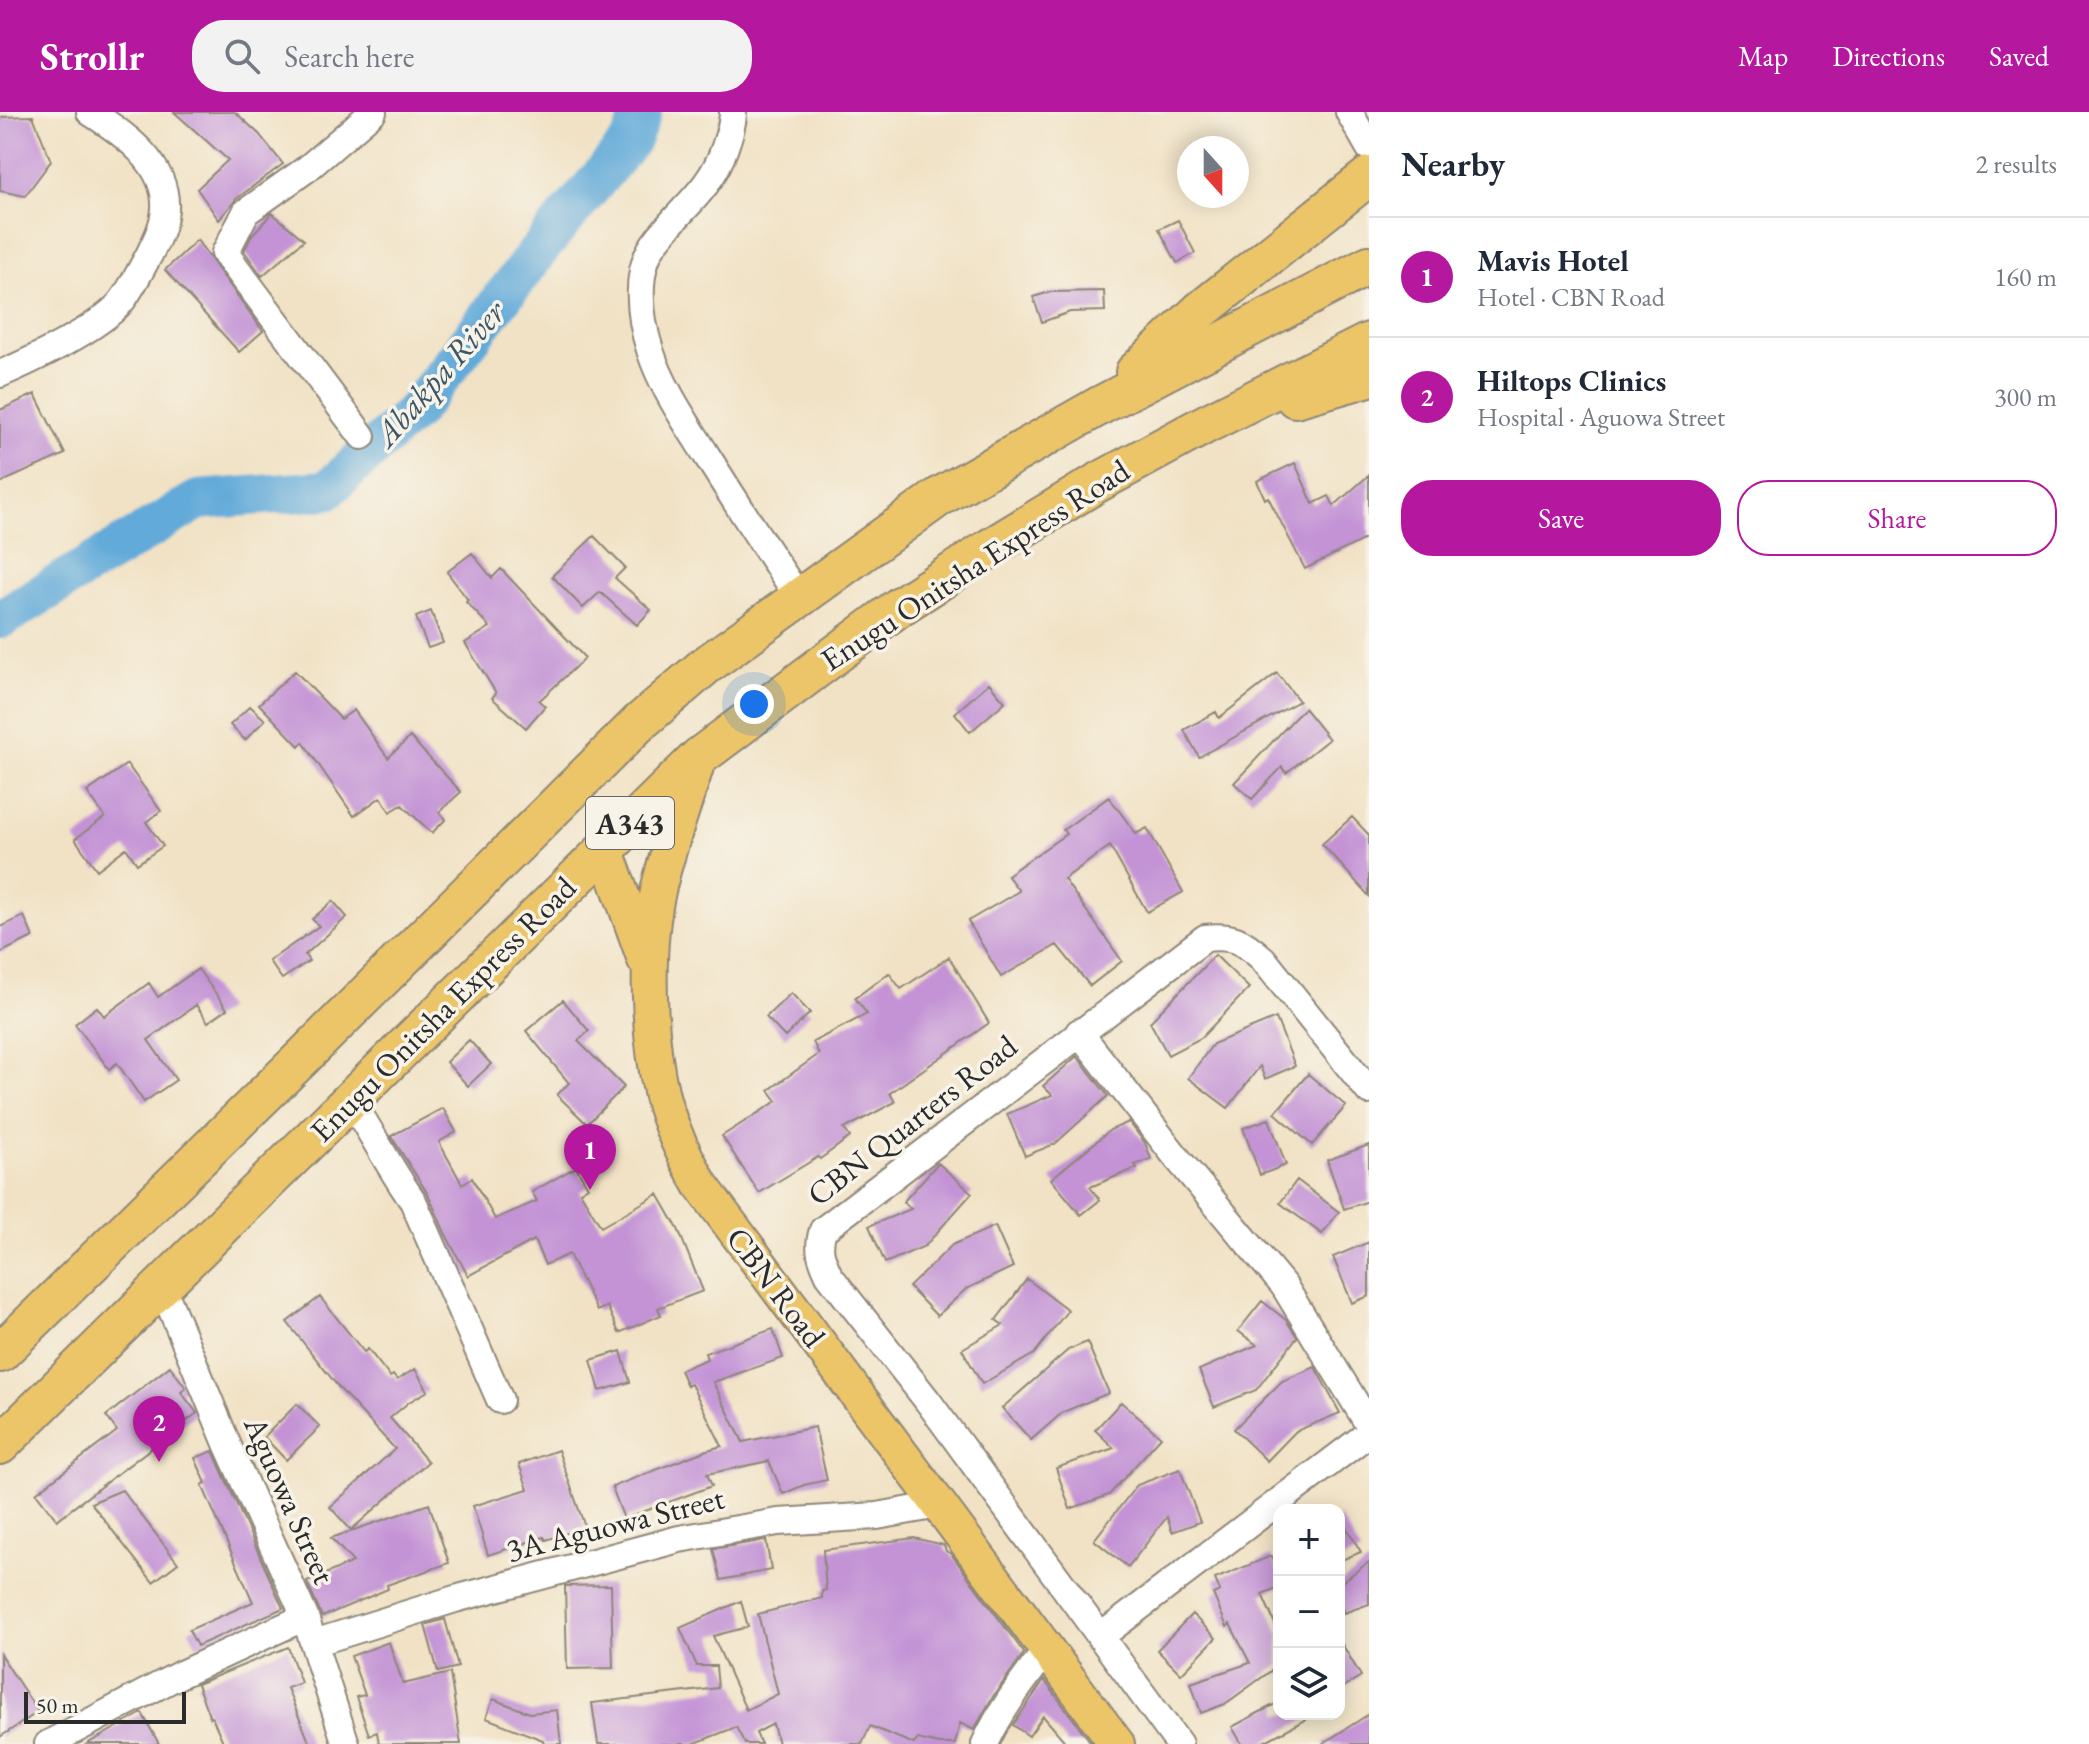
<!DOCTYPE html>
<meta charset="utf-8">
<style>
:root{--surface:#fff;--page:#f2f2f3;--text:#1f2937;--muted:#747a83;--line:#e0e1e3;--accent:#b5179e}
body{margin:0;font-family:"EB Garamond",serif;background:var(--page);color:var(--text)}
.controls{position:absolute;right:24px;bottom:24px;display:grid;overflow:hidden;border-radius:16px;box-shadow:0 4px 20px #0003}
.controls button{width:72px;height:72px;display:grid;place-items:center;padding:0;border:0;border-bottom:2px solid var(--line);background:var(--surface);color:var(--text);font:40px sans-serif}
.compass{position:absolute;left:1177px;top:24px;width:72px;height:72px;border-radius:50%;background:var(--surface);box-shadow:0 4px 20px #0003;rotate:159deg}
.scale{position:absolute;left:24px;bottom:20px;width:162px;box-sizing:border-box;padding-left:8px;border:4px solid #2b2b2b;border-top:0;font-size:22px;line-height:28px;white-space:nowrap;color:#2b2b2b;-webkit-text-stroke:6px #f7f3e8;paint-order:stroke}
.you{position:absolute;left:754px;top:592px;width:28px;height:28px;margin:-20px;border:6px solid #fff;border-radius:50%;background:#1a73e8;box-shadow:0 0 0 12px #1a73e833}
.badge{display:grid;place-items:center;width:52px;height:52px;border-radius:50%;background:var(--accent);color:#fff;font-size:26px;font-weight:700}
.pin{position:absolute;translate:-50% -66px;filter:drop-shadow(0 2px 4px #0008)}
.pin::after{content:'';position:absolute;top:42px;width:28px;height:24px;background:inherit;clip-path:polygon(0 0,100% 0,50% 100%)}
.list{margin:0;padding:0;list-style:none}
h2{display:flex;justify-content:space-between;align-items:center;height:104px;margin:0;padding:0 32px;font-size:34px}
h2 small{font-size:26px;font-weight:400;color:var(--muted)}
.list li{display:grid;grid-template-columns:52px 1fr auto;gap:24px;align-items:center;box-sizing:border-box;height:120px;padding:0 32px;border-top:2px solid var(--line)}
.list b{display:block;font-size:30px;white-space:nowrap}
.list p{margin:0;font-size:26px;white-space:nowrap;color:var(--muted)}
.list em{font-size:26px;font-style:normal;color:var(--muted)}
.actions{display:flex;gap:16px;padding:24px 32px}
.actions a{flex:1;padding:18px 0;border:2px solid var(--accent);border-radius:32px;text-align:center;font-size:28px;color:var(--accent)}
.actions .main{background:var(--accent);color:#fff}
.icon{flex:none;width:44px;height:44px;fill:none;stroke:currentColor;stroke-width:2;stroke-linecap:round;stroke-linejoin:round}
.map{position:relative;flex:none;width:1369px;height:1632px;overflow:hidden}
header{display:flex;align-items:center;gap:48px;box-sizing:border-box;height:112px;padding:0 40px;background:var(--accent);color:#fff}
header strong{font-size:38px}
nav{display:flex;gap:44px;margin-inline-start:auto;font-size:28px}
.search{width:560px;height:72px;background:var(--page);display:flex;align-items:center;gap:20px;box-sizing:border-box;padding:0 28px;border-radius:32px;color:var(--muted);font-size:30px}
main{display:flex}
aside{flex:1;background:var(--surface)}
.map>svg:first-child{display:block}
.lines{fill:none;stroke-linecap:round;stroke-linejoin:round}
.river{stroke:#62aad9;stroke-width:40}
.building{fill:#c393d5}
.minor-casing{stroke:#8e8678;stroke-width:30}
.major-casing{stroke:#8e8678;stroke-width:38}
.highway-casing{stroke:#8e8678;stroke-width:42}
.minor{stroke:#fff;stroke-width:26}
.major{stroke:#edc569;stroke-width:34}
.highway{stroke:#edc569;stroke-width:38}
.labels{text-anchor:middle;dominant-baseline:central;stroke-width:7;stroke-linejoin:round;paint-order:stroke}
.shield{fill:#f7f3e8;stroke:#686764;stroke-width:2}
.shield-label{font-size:30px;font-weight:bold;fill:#2b2b2b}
.street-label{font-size:32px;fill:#2b2b2b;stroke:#f7f3e8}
.water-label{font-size:34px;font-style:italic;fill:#3e5768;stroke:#f7f3e8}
</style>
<header>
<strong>Strollr</strong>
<div class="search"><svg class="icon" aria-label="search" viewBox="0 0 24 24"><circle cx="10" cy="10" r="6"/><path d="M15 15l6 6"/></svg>Search here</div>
<nav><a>Map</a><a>Directions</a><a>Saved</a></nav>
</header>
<main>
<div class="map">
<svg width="1369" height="1632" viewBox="0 0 1369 1632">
<rect width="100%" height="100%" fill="#f7f3e8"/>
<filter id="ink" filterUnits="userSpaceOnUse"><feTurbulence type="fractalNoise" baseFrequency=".0125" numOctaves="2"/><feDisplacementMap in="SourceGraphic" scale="16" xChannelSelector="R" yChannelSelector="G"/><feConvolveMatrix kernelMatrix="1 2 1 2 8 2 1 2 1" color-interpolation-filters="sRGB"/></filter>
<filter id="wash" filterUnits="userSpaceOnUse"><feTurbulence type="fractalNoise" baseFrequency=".006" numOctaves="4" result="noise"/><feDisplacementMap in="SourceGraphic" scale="32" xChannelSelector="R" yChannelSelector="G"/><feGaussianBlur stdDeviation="1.8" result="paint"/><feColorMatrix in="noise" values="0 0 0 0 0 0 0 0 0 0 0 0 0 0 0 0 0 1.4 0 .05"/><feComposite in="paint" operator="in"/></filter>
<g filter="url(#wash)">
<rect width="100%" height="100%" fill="#f1e2c5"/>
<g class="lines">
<path class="river" d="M0,507L198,388L327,378L416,298L539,138L631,28L642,0"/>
</g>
<g id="blocks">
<path class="building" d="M174,0H235L259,22L283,52L236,87L219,108L197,77L228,48Z
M33,4L51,49L25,84L0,79V5Z
M272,101L304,128L262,164L244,139L252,123Z
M1178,108L1195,141L1177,151L1159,117Z
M197,128L263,219L239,240L165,158Z
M1104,179L1105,199L1070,200L1042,210L1033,185L1050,180Z
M35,282L65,342L0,371V298Z
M1295,351L1313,392L1329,384L1334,394L1369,363V425L1305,457L1268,385L1265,387L1257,369Z
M594,424L625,456L615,466L651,498L637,513L600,480L583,496L552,464Z
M472,441L492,466L501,457L585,546L539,589L545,594L526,616L492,586L496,581L465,531L490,515L466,490L468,488L447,460Z
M431,499L443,531L428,536L416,505Z
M295,559L341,607L354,598L388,646L410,625L461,680L439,700L446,707L432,721L402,693L390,700L381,685L354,704L303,630L299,634L259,592Z
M1277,561L1299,589L1199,645L1184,618L1216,600L1219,606Z
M989,571L1005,590L970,620L955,601Z
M250,594L265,608L245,628L230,613Z
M1304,596L1329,627L1286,661L1282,655L1252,687L1234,671Z
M127,652L161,699L146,710L163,734L137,752L126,736L97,758L75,727L105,705L87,680Z
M1109,685L1136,722L1147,716L1183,780L1147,800L1110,734L1064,767L1122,849L1090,874L1057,833L1001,865L968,809L1019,779L1007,763L1066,722L1063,718Z
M1352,705L1369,723V784L1322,732Z
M333,789L347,805L305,843L309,849L282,867L269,849L319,814L312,807Z
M24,804L33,825L0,841V815Z
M1215,843L1249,876L1201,926L1168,943L1150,910Z
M949,845L989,911L890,981L895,990L844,1017L850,1025L820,1047L818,1045L759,1081L722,1024L777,989L769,978L819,942L813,930L867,902L855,886L889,861L901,877Z
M198,857L227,897L208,910L196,893L148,928L176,968L144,990L117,951L109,957L75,912L97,895L104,904L149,871L158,885Z
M791,881L810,901L785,925L766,905Z
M563,888L589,919L578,929L624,975L587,1012L557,983L569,971L526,919Z
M1276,906L1295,954L1265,967L1260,954L1228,996L1188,966L1213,932Z
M469,928L491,952L468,974L446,950Z
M1077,944L1108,984L1055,1032L1025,1044L1007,1002L1052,983L1043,974Z
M1308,962L1346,994L1312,1033L1275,1001Z
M443,996L456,1020L439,1030L462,1072L472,1066L495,1107L537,1089L532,1080L576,1055L588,1075L580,1080L601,1115L658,1082L678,1117L703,1179L658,1196L661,1203L619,1221L607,1194L597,1199L569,1142L545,1153L534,1128L468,1164L445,1121L428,1082L391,1024Z
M1269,1007L1286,1053L1260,1063L1243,1016Z
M1129,1010L1145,1031L1151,1047L1135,1053L1137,1056L1090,1075L1100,1088L1081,1103L1051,1067L1110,1018Z
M1369,1033V1089L1344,1097L1327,1048Z
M938,1051L972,1081L925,1134L885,1151L869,1114L911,1097L903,1090Z
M1297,1068L1339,1100L1322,1122L1280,1091Z
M995,1114L1013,1155L966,1177L937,1204L909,1175L952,1133Z
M1369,1130V1184L1352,1191L1333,1145Z
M1027,1167L1068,1198L1034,1242L982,1272L962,1237L1003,1213L996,1208Z
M320,1185L364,1240L368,1237L390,1265L393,1263L397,1268L415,1257L428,1279L409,1290L390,1306L428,1350L351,1418L330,1395L395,1337L340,1277L287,1210Z
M1262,1189L1286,1208L1297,1225L1256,1278L1214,1295L1199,1258L1257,1233L1238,1219Z
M773,1217L783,1246L713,1270L743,1330L815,1315L827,1368L804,1373L783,1382L769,1349L707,1362L712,1374L624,1407L612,1375L707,1338L722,1334L691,1272L687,1274L680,1258L707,1247L705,1241Z
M1087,1230L1109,1281L1063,1300L1031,1328L1002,1296L1068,1238Z
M621,1239L630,1270L600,1279L591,1248Z
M170,1254L186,1276L181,1280L197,1301L57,1408L36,1381L117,1319L106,1304Z
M1315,1255L1340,1301L1296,1319L1267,1349L1234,1317L1282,1269Z
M1121,1290L1161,1325L1109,1383L1070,1397L1056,1356L1114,1336L1095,1318Z
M297,1292L320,1315L286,1348L264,1325Z
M558,1338L585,1415L546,1428L544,1425L488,1443L473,1394L528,1377L519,1352Z
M213,1339L283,1496L197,1534L189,1518L253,1490L202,1373L206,1371L195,1346Z
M1180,1357L1200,1410L1172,1420L1167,1405L1128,1455L1094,1428L1137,1373Z
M122,1378L178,1451L153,1470L91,1391Z
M429,1392L449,1451L387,1473L388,1477L322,1505L307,1470L353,1450L331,1426Z
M1339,1403L1361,1440L1339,1449Z
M914,1426L944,1433L946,1439L951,1442L1024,1541L992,1586L974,1618L960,1611L955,1632H939L918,1627L914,1632L870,1614L862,1632H778L773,1612L756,1621L761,1632H745L736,1615L693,1632H598L592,1591L718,1576L716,1554H697L680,1516L741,1489L748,1515L713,1524L746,1598L778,1582L758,1502L822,1486V1479L826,1478L823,1438Z
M766,1428L771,1458L721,1468L713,1437Z
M1271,1444L1279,1462V1475L1262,1482L1279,1521V1553L1225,1592L1201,1601L1191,1571L1250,1551L1230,1512L1227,1515L1213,1482L1220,1479L1215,1467Z
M1369,1450V1492L1344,1501L1339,1487V1472Z
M611,1473L613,1556L567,1557L565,1474Z
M1192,1502L1216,1526L1181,1562L1157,1538Z
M445,1507L458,1555L438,1560L425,1513Z
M1339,1527L1361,1564L1339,1578Z
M389,1530L403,1572L450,1561L461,1632H379L377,1620L369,1623L356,1585L365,1583L351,1544Z
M288,1535L301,1571L287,1576L310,1632H224L212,1605L210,1606L197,1572Z
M0,1542L38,1600L0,1625Z
M1044,1568L1092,1632H1067L1043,1604L1029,1624L1013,1613Z
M493,1587L530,1601L557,1598L561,1632H544L543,1628L486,1606Z
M1279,1590V1602H1316L1260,1632H1242L1232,1615Z
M142,1601L159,1632H87Z
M1369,1602V1632H1322Z"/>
</g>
</g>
<g filter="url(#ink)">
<use href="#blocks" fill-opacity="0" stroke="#8e8678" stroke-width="2"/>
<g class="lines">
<g class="minor-casing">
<path id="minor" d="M733,0C733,12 729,23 725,35C710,80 680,96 654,132C634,160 640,207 650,238C662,276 686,310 707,344C737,392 768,440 800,487
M1349,0L1369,35
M0,262C31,249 101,215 121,190C132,176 140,159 149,143C156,129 164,113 165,97C168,52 123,21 90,0
M362,324L225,141L246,100L308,56L373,0
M1079,920L1177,1046L1284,1174L1369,1313
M351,989C373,1022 390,1057 413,1089L500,1288
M162,1174L228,1334L305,1505L346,1632
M1100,1525L1369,1321
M314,1531L455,1487L679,1427L778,1410L877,1404L939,1393
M48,1632L179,1563L305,1505
M985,1632C1001,1597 1023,1569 1046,1539
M1179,1632L927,1288L829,1163C821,1146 817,1136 823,1118L1205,826C1233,823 1242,828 1263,847L1369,979"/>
</g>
<g class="major-casing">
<path id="major" d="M699,645C686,689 668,734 658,779C645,837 648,926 662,984C670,1016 685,1045 701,1073L1117,1632
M605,736L645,848"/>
</g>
<g class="highway-casing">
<path id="highway" d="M1135,260L1200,199L1369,64
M1295,286L1369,265
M0,1241L303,945L639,611L705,554L939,385L1101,293L1369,153
M0,1333L699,645L899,495L998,431L1097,371L1204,313L1369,230"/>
</g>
<use href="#minor" class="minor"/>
<use href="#major" class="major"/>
<use href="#highway" class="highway"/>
</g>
</g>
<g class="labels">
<rect class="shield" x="586" y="685" width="88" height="52" rx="6"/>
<g class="shield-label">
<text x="630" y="711">A343</text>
</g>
<g class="street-label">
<text transform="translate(975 453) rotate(-33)">Enugu Onitsha Express Road</text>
<text transform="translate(443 897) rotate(-45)">Enugu Onitsha Express Road</text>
<text transform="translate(912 1008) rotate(-38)">CBN Quarters Road</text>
<text transform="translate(776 1175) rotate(53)">CBN Road</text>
<text transform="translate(290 1388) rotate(66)">Aguowa Street</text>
<text transform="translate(615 1412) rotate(-14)">3A Aguowa Street</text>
</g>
<g class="water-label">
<text transform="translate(439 261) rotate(-49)">Abakpa River</text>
</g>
</g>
</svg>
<div class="controls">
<button>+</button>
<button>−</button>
<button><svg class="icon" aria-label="layers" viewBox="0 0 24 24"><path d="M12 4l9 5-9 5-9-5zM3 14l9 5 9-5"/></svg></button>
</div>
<svg class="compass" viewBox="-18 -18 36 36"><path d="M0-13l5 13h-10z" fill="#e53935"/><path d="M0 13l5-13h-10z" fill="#747a83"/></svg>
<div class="scale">50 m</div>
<div class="you"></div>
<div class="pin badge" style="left:590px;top:1078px">1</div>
<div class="pin badge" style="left:159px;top:1350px">2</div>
</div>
<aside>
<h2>Nearby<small>2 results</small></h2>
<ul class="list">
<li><span class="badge">1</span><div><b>Mavis Hotel</b><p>Hotel · CBN Road</p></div><em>160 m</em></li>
<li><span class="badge">2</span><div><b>Hiltops Clinics</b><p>Hospital · Aguowa Street</p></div><em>300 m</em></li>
</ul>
<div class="actions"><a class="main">Save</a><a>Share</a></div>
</aside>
</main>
